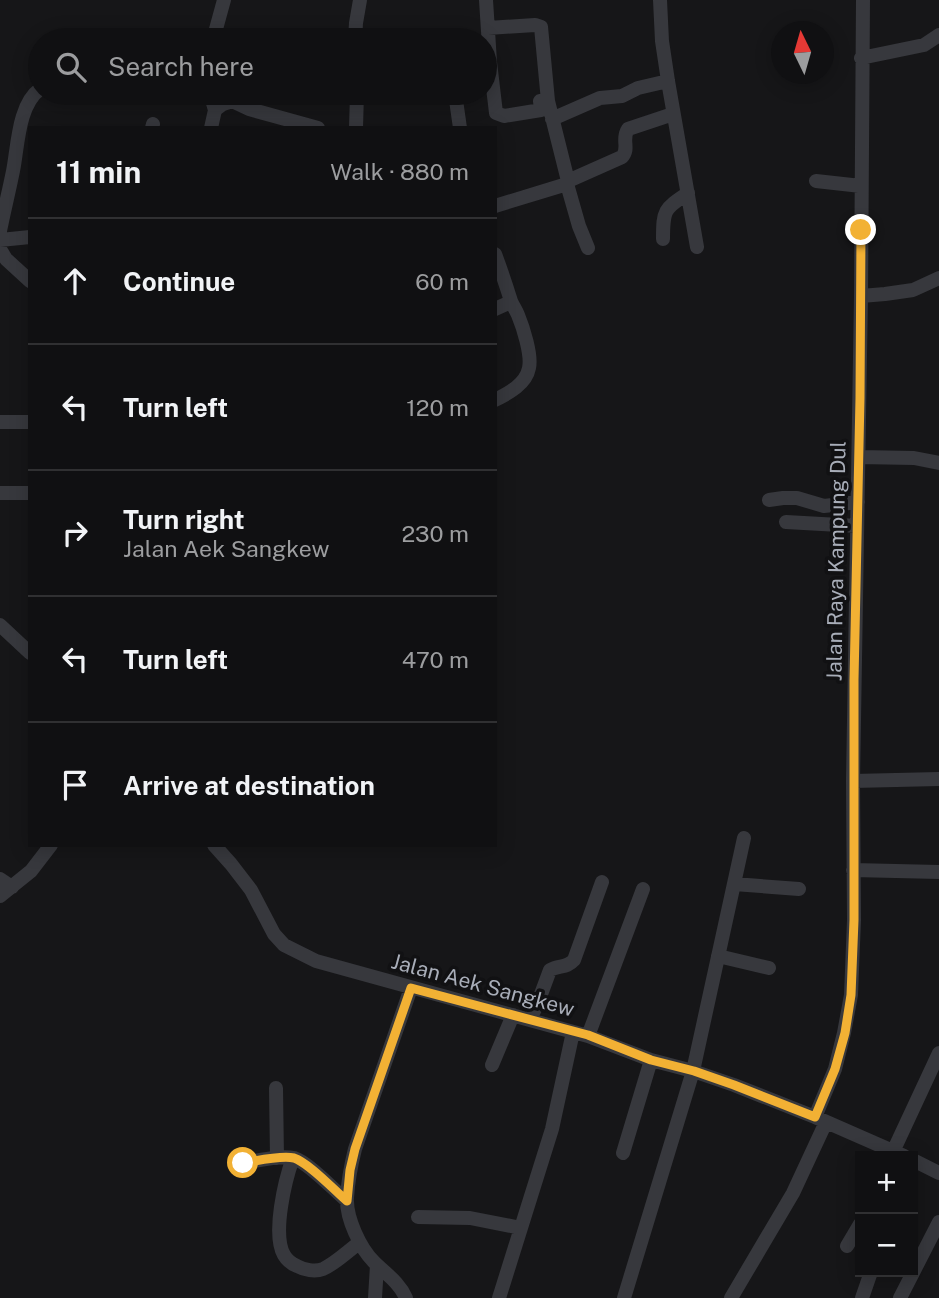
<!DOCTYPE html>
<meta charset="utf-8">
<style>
:root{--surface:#101012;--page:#1e1e20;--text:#f1f3f6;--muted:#9c9d9f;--line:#303032}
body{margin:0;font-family:"Public Sans",sans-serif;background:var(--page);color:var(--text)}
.controls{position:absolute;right:21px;bottom:21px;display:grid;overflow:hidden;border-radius:0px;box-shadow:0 4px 18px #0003}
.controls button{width:63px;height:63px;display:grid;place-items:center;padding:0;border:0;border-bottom:2px solid var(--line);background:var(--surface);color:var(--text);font:35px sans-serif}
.compass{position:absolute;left:771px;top:21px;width:63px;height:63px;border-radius:50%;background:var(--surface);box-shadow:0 4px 18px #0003;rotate:355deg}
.stop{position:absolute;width:21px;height:21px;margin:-16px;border:5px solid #f2b134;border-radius:50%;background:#fff}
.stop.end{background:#f2b134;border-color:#fff;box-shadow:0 2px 7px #0008}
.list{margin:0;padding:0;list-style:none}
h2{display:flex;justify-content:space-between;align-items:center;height:91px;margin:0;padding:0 28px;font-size:30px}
h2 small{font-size:23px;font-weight:400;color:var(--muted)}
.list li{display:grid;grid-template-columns:46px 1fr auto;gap:21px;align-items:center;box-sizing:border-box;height:126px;padding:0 28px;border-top:2px solid var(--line)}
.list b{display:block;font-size:26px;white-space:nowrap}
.list p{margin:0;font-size:23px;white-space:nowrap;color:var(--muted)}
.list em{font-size:23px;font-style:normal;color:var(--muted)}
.icon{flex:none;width:38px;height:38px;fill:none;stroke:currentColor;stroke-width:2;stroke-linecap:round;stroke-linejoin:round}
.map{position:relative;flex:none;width:939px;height:1298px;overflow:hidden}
.search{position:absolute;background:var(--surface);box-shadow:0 4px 18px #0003;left:28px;top:28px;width:469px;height:77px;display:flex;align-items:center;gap:18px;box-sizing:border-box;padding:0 24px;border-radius:38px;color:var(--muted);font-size:26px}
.panel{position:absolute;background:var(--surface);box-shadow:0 4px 18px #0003;left:28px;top:126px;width:469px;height:721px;border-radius:0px}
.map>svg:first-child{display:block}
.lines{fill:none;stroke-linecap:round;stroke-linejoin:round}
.minor{stroke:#37383d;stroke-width:14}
.route{stroke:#f2b134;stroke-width:9}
.labels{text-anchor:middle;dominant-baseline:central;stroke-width:7;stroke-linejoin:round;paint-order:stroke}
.street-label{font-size:21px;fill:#a8adb8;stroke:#111113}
</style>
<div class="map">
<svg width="939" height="1298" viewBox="0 0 939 1298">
<rect width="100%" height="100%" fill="#161618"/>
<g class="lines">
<path class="minor" d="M486,0L490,62L496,113L504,116L541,110L540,101H548L568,181
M660,0L662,41L668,81L697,247
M488,28L535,25L541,27L548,101
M213,40L224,0
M355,40L356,23L360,0
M861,58L924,45L939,35
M210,93L215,110
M455,93L460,128
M552,119L600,98L622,96L638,88L668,81
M152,128L153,124
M211,128L215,110L223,104L232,101L249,109L318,128
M356,128L357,93
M816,181L861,186
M495,206L567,184
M0,231C4,211 9,191 13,171C18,146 18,105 40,89
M663,239C663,210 664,209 688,193
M0,240L30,237
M588,248L579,226L567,184L568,181L622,157C630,149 621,139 628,129L673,114
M0,249L6,259L30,281
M495,254C501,270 506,285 511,301C513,306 516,310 518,315C523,327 532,355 529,368C526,384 509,393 495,400
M861,296L885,294L913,290L939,278
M495,309L511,302
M0,422H30
M859,457L914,458L939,463
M0,493H30
M769,500L783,498H797L824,506L858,502
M786,522L857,526
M0,625L30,653
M853,781L939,779
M214,845L231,864L251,890L274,934L284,945L316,961L588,1036L651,1060L693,1071L734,1085L815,1117L904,1156
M853,870L939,872
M0,879L12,887
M734,884L799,889
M0,896L31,871L51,845
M718,956L769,968
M530,1019L537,1005L550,970C559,965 567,968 574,960L602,882
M588,1036L643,889
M492,1065L513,1015
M276,1088L277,1158
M815,1117L835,1069L844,1033L851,995L854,920L853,781L861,296L863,0
M623,1153L651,1060
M891,1156L939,1053
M293,1158C285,1180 272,1234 284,1255C287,1260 292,1264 297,1266C304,1270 315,1272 323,1269C336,1263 348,1251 359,1243
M913,1160L939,1173
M242,1163C257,1161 280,1155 294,1158C309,1163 334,1190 347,1201
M418,1217L470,1218L521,1228
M847,1246L860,1224
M375,1298L377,1265
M406,1298C399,1282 386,1274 374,1262C360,1248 346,1218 347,1198C348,1181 351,1165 355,1149L411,988
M499,1298L552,1129L573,1032
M624,1298L693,1071L744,838
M731,1298L793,1193L826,1122
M862,1298L871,1272
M900,1298L939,1222"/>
</g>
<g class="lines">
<path class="route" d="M243,1163C257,1161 280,1155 294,1158C309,1163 334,1190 347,1201L350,1170L355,1149L411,988L588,1035L651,1060L694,1071L734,1085L815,1117L835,1069L845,1033L851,995L854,920V680L860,398L861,230"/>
</g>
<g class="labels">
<g class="street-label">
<text transform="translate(836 561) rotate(-89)">Jalan Raya Kampung Dul</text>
<text transform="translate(483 985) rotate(15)">Jalan Aek Sangkew</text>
</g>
</g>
</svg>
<div class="controls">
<button>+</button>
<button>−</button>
</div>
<svg class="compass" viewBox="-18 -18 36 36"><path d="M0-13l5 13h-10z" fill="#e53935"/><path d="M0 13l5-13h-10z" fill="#9c9d9f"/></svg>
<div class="stop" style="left:243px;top:1163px"></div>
<div class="stop end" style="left:861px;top:230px"></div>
<div class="search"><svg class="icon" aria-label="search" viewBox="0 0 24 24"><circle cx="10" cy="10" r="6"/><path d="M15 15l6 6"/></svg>Search here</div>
<section class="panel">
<h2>11 min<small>Walk · 880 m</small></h2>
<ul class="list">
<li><svg class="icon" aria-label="ahead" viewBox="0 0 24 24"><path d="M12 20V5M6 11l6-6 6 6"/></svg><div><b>Continue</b></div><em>60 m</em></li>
<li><svg class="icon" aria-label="left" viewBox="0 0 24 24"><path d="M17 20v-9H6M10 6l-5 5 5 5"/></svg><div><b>Turn left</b></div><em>120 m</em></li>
<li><svg class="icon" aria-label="right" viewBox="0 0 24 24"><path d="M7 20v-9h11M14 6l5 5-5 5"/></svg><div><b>Turn right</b><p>Jalan Aek Sangkew</p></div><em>230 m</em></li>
<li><svg class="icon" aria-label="left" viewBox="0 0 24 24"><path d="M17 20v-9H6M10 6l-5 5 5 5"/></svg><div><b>Turn left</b></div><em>470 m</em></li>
<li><svg class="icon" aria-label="arrive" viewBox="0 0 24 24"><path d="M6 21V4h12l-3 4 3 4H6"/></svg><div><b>Arrive at destination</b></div></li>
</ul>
</section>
</div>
